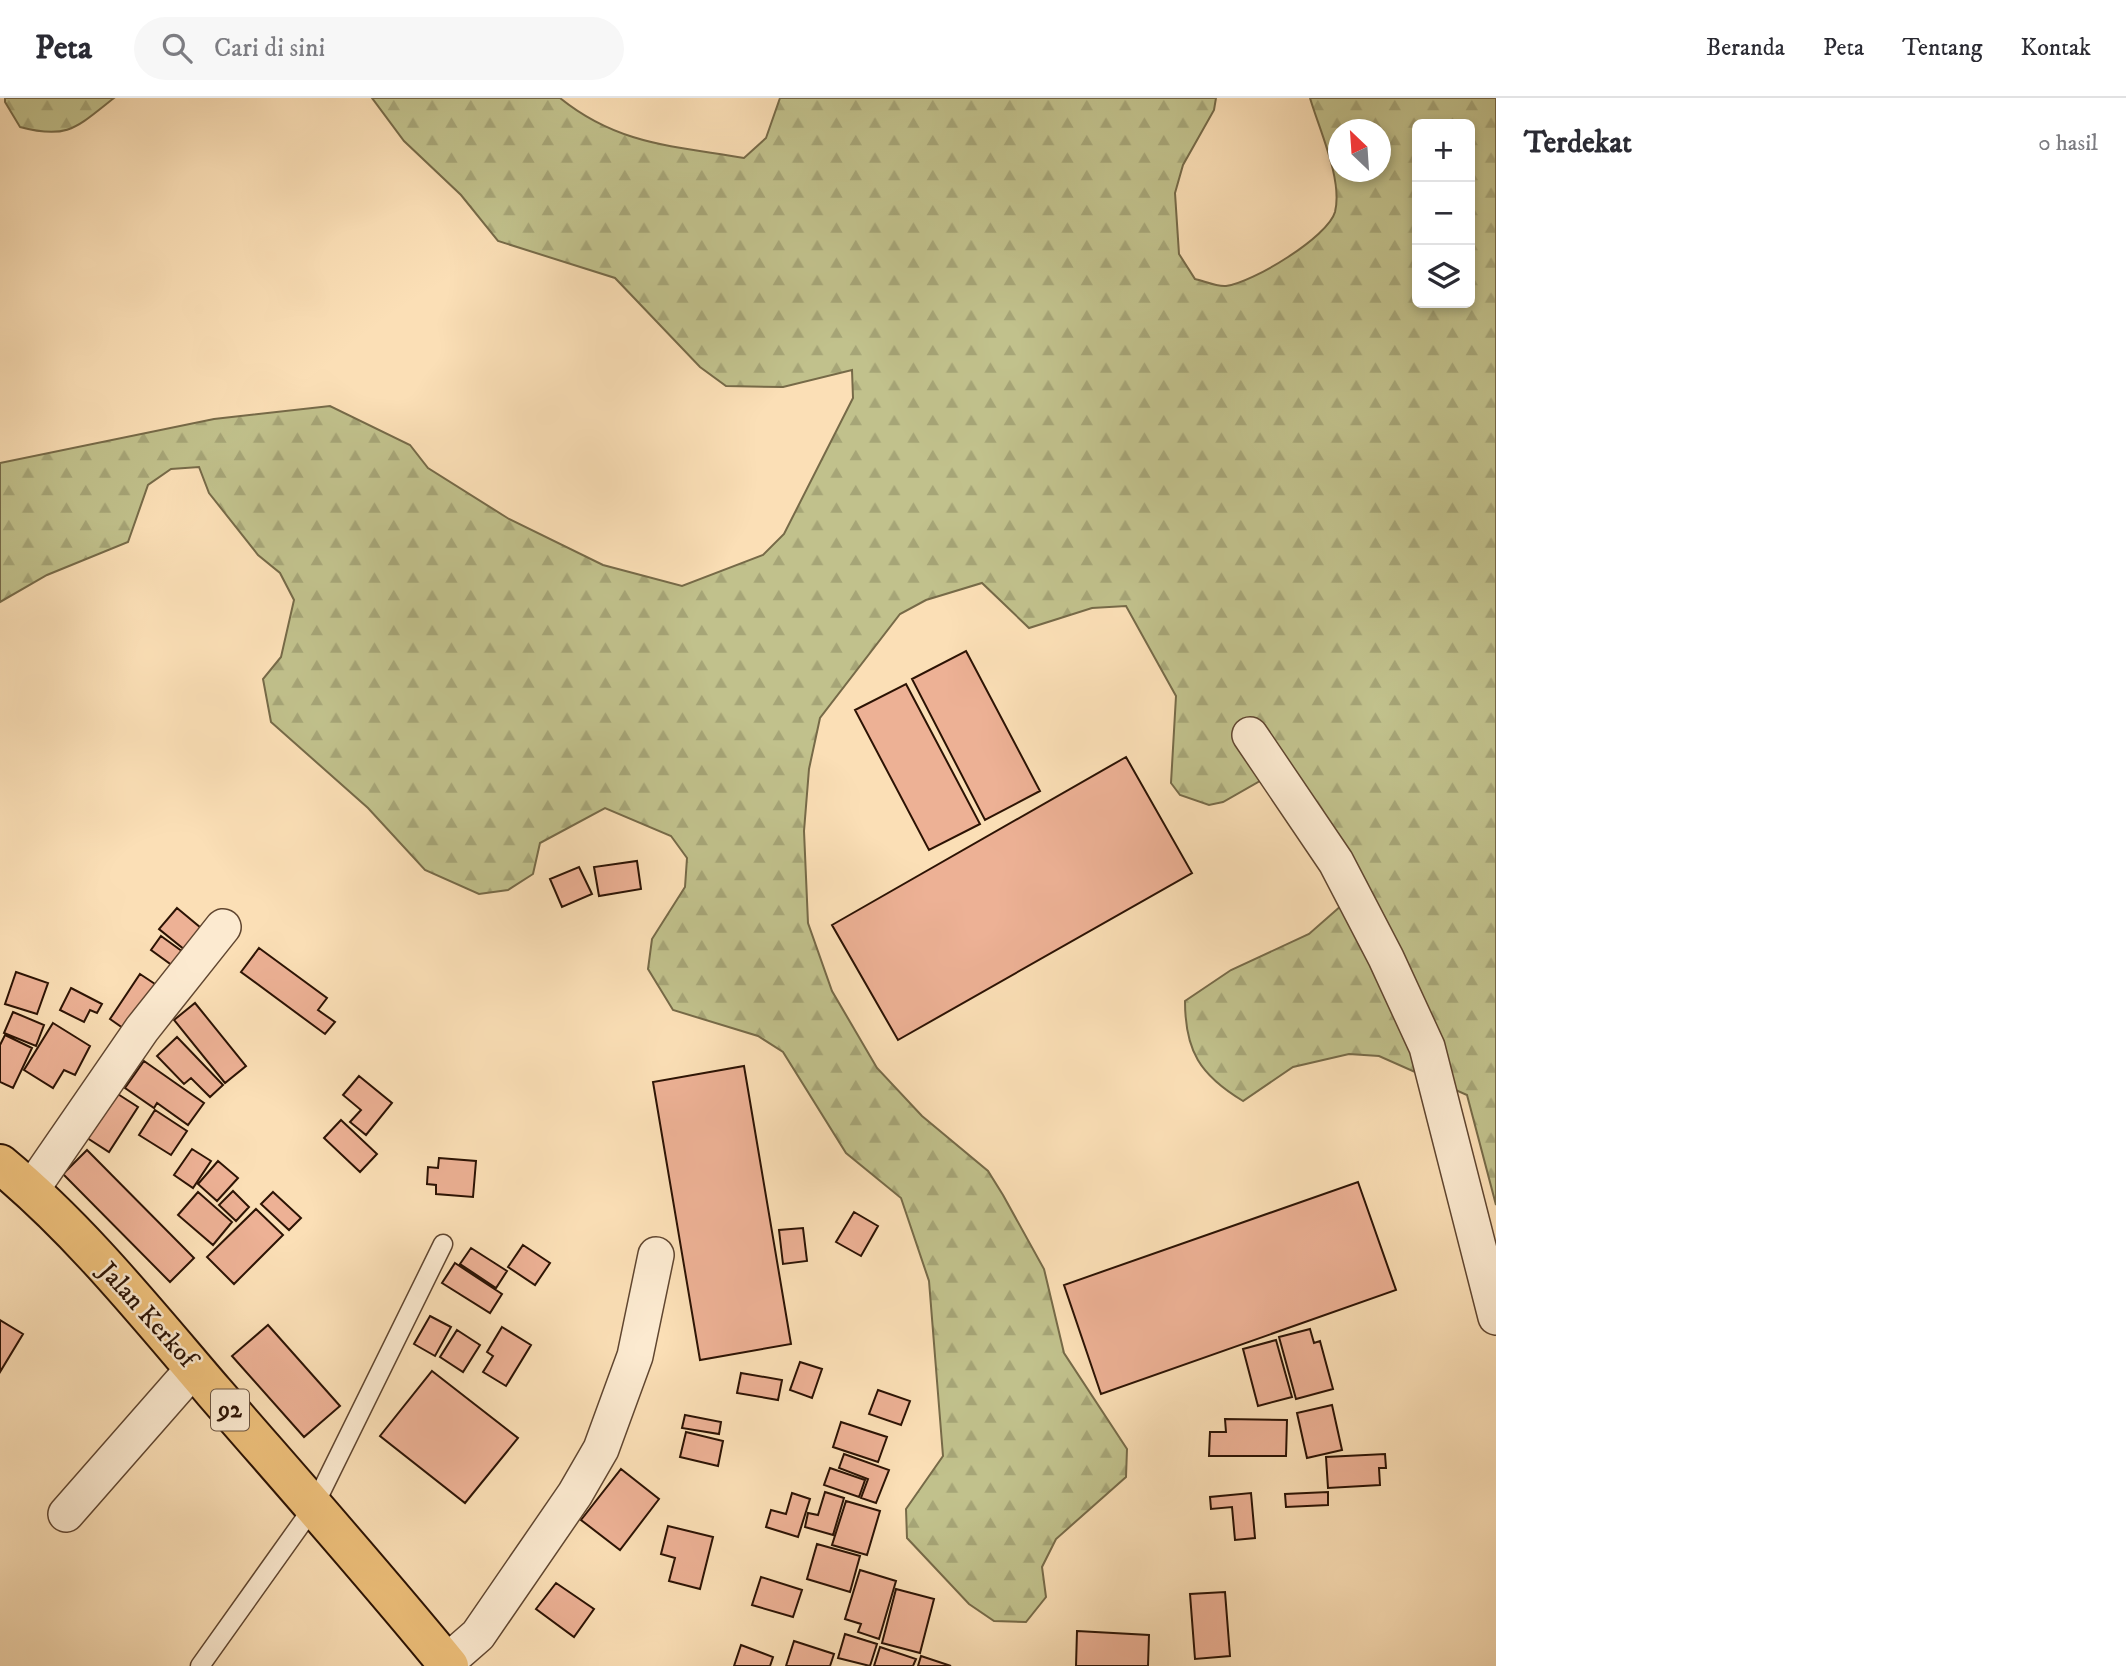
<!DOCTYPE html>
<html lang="id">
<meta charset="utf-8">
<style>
:root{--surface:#fff;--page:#f7f7f7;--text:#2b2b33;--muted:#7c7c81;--line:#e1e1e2}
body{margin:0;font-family:"IM FELL DW Pica",serif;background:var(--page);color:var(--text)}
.controls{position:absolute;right:21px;top:21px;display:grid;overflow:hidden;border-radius:10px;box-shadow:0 4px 10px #0003}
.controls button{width:63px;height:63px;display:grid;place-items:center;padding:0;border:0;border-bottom:2px solid var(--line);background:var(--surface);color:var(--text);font:35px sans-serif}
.compass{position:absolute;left:1328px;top:21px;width:63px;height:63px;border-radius:50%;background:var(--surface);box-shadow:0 4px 10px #0003;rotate:335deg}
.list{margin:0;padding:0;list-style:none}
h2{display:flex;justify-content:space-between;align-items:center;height:91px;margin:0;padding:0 28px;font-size:30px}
h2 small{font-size:23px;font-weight:400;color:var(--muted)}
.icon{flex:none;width:38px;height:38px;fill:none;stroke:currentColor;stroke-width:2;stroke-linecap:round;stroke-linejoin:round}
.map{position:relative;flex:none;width:1496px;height:1568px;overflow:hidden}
header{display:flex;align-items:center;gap:42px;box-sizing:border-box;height:98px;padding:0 35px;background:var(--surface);border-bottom:2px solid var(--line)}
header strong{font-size:33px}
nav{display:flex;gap:38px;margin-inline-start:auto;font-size:24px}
.search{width:490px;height:63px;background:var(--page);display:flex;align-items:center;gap:18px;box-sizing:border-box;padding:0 24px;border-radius:38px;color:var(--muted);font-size:26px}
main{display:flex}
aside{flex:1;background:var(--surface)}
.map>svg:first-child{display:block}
.forest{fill:url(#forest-firs);stroke:#766a48;stroke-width:2;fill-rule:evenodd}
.building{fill:#edb195;stroke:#2c1304;stroke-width:2}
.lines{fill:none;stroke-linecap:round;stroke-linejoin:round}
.service-casing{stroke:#604630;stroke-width:21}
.minor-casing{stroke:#604630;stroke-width:38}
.primary-casing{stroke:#2c1304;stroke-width:42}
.service{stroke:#fcead0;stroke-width:18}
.minor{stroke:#fcead0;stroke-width:35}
.primary{stroke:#eec07b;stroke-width:38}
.labels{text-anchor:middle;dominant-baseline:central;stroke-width:5;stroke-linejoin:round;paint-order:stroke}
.shield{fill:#fcead0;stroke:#6a5441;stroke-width:2}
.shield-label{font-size:24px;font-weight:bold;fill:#2c1304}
.street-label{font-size:26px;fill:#2c1304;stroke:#fcead0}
</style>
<header>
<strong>Peta</strong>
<div class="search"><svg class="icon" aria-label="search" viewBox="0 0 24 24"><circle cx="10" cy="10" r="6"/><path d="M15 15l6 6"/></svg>Cari di sini</div>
<nav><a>Beranda</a><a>Peta</a><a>Tentang</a><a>Kontak</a></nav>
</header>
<main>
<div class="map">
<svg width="1496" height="1568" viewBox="0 0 1496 1568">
<defs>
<pattern id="forest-firs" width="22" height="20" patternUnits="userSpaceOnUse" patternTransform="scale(1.75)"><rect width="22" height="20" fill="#c1c18c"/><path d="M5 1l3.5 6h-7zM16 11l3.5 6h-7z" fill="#a6a577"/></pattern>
</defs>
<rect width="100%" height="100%" fill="#fbdfb6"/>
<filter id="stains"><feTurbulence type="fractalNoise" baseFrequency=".00286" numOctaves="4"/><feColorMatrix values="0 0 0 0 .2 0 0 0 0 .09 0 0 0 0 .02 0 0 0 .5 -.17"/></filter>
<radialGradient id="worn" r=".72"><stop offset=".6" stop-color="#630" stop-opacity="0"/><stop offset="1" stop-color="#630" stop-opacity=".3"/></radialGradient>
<path class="forest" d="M5,0H114C77,29 68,42 20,29L5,4Z
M372,0H560C618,47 674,48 744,60L766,40L780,0H1216L1214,12L1183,67L1175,95L1179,156L1195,181C1204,183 1217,189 1226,188C1252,185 1328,139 1335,114C1343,82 1319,31 1310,0H1496V1107L1467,997L1379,958L1349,956L1293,969L1243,1003C1200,977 1185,953 1185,903L1231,872L1309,836L1367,785L1290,666L1223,704L1209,707L1180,697L1171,685L1176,598L1126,508L1092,510L1029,530L982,485L926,502L900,516L820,620L809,671L804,733L808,825L832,893L877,970L922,1018L988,1073L1003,1097L1044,1171L1064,1255L1127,1351L1126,1379L1056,1441L1042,1469L1046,1499L1026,1524L994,1523L969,1506L907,1440L906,1411L943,1358L929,1183L901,1100L846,1055L783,954L758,938L673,912L648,871L652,841L685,789L687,760L671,738L605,710L540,745L533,776L508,792L479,796L425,772L368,710L271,624L263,581L281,559L294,502L280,475L258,457L209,395L199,369L171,371L148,387L128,444L47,477L0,504V365L214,321L330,308L410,347L428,370L509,421L603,467L682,488L763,457L784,436L853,300L852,272L783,289L726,288L700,269L615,180L498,143L461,97L404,43ZM1417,26H1470V205H1417ZM1338,32H1380V74H1338Z"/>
<path class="building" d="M966,553L1040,693L985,722L912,581Z
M906,586L980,726L929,752L855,612Z
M1126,659L1192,775L898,942L832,827Z
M637,763L641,791L599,798L594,769Z
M579,769L592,796L562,809L550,781Z
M177,810L207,835L190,856L159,831Z
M161,838L190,859L180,873L151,852Z
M259,850L327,900L318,912L335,924L325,936L241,874Z
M16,874L48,885L37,916L5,906Z
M140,876L164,892L133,937L110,921Z
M71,890L102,906L97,915L90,912L84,924L60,912Z
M195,905L246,968L225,985L174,922Z
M13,914L44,927L36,948L4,935Z
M53,925L90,948L75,977L64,972L53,990L24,972Z
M5,937L32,950L13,990L0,984V947Z
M177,939L223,987L210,999L191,980L184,986L157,958Z
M144,963L204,1005L188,1027L157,1005L154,1010L125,990Z
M744,968L791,1246L700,1262L653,984Z
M359,978L392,1005L366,1037L350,1024L361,1012L343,997Z
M110,991L138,1009L109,1054L81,1036Z
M155,1012L187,1033L171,1057L139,1037Z
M341,1022L377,1056L360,1074L324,1040Z
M192,1051L211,1063L193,1090L174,1077Z
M87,1052L194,1160L170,1184L63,1076Z
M439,1060L476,1063L473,1099L436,1096V1087L427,1086L428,1069L438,1070Z
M218,1063L238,1080L217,1103L198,1086Z
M1358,1084L1396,1192L1101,1296L1064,1187Z
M233,1093L249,1109L236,1123L219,1107Z
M198,1094L232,1124L213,1147L178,1117Z
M273,1094L301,1120L289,1132L261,1106Z
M256,1111L283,1137L234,1186L207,1159Z
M854,1114L878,1128L861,1158L836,1144Z
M803,1130L807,1163L783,1166L779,1132Z
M523,1147L550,1165L535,1187L508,1169Z
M471,1150L507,1173L496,1190L460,1166Z
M455,1165L502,1196L490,1215L442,1185Z
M430,1218L451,1229L435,1258L414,1246Z
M0,1222L23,1236L0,1274Z
M268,1227L340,1308L304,1339L232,1258Z
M502,1229L531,1247L506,1288L483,1274L493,1258L487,1254Z
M1310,1231L1314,1245L1320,1243L1333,1291L1296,1301L1279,1239Z
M457,1232L480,1247L463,1274L440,1259Z
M1276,1242L1292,1299L1258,1308L1243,1251Z
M800,1264L822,1271L812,1300L790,1292Z
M432,1273L518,1340L465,1405L380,1338Z
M741,1275L782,1282L778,1302L737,1295Z
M878,1292L910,1303L901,1327L869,1316Z
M1332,1307L1342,1352L1307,1360L1297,1315Z
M685,1317L721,1324L719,1336L682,1330Z
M1225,1321L1287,1322L1286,1358H1209L1210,1334H1226Z
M841,1324L887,1339L878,1364L833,1349Z
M686,1334L723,1343L718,1368L680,1359Z
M844,1356L889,1372L876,1405L861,1400L868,1381L839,1370Z
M1385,1356L1386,1370H1379L1380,1387L1328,1390L1326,1359Z
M830,1370L865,1382L859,1399L824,1387Z
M621,1371L659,1401L620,1452L581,1422Z
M825,1394L844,1400L833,1437L805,1429L808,1415L818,1417Z
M1328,1394V1407L1286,1409L1285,1396Z
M792,1395L810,1401L798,1439L766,1429L771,1412L786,1416Z
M1251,1395L1255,1440L1235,1442L1232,1409L1211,1411L1210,1399Z
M846,1403L880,1413L867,1457L832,1447Z
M668,1428L713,1439L700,1491L669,1483L675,1460L661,1456Z
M817,1446L860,1458L850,1494L807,1481Z
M860,1472L896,1483L879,1541L858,1534L861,1526L845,1521Z
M761,1479L802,1492L793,1519L752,1507Z
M556,1485L594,1511L574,1539L536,1511Z
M896,1491L934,1501L920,1555L882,1545Z
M1225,1494L1230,1558L1195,1561L1190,1496Z
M1077,1533L1149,1537L1148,1568H1076Z
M845,1536L877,1546L870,1568L838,1560Z
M794,1543L834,1556L830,1568H786Z
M741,1547L773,1559L770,1568H734Z
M880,1549L916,1561L913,1568H874Z
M921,1558L951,1568H918Z"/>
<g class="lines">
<g class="service-casing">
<path id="service" d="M200,1568L314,1408L443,1146"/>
</g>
<g class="minor-casing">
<path id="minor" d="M1250,637L1336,764L1386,860L1427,949L1496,1219
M31,1092L142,931L223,829
M66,1416L194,1270
M446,1565L478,1537L575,1396L601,1351L635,1258L656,1157"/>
</g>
<g class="primary-casing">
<path id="primary" d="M0,1066C80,1132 147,1216 214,1294C293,1385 373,1475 449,1568"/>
</g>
<use href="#service" class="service"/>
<use href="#minor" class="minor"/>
<use href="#primary" class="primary"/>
</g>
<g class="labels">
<rect class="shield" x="211" y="1291.5" width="38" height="41" rx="5"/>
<g class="shield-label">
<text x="230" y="1312">92</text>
</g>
<g class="street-label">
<text transform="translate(147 1217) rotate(48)">Jalan Kerkof</text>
</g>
</g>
<rect width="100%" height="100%" filter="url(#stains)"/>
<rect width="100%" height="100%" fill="url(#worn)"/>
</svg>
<div class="controls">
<button>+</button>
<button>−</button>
<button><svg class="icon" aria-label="layers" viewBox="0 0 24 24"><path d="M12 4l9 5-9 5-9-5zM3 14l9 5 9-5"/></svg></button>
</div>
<svg class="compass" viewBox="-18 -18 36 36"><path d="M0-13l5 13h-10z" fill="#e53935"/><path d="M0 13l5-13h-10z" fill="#7c7c81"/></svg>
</div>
<aside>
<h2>Terdekat<small>0 hasil</small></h2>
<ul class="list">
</ul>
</aside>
</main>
